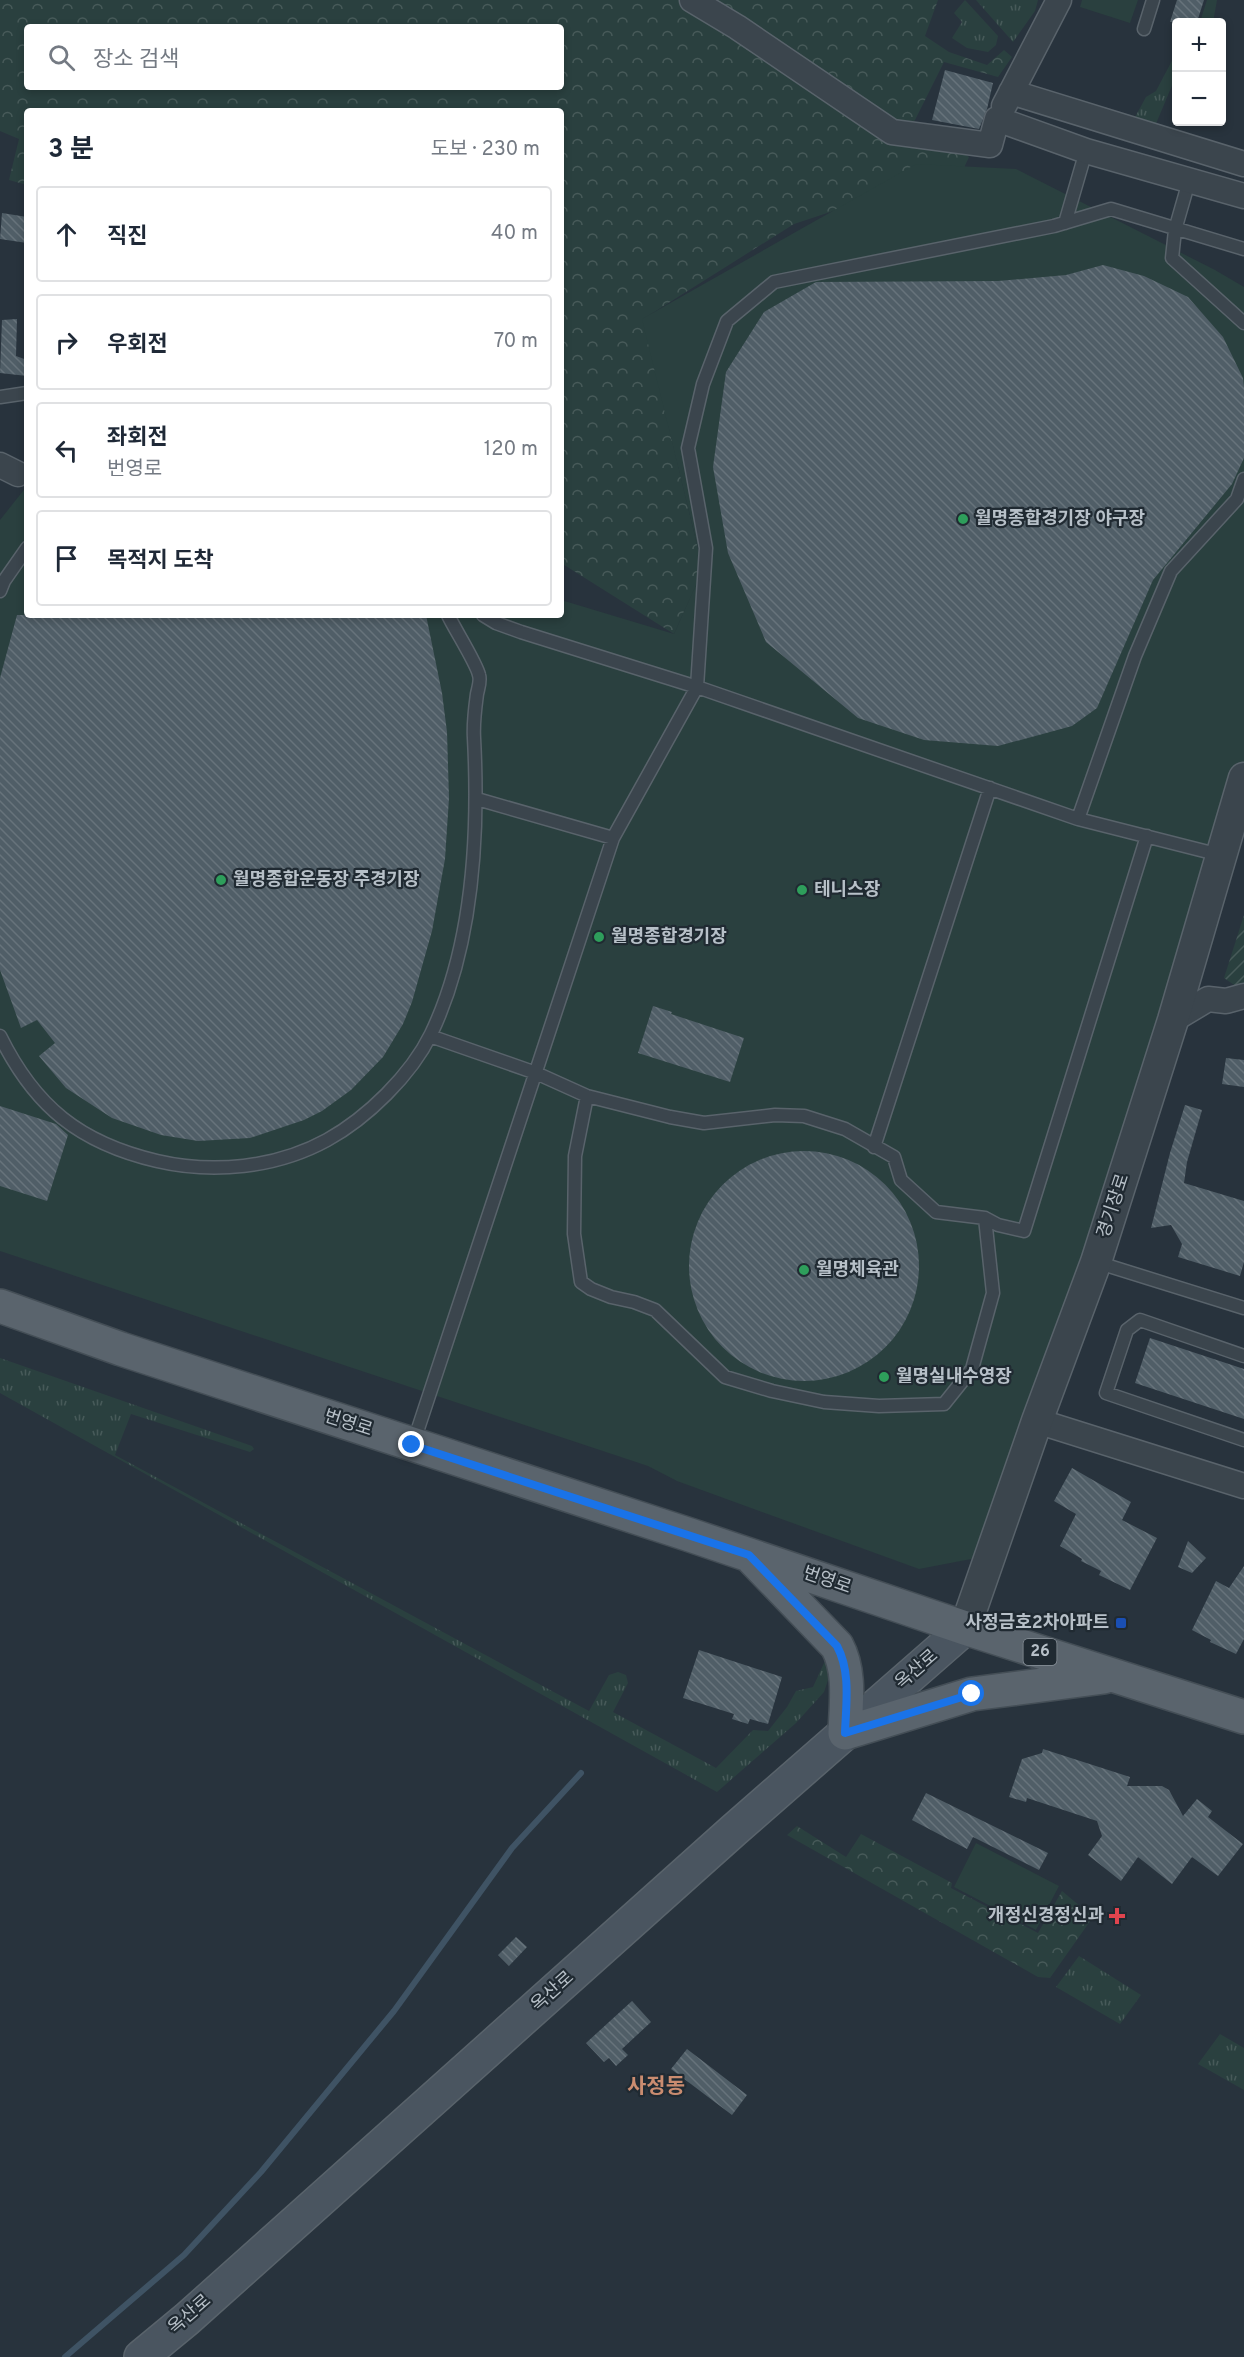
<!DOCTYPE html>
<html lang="ko">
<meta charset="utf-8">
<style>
:root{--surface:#fff;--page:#f6f6f7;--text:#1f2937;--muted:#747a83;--line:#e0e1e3}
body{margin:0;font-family:Overpass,"Noto Sans KR",sans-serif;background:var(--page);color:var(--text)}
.controls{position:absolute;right:18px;top:18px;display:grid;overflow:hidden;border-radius:6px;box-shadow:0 3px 9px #0003}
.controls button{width:54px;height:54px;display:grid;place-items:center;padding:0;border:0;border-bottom:2px solid var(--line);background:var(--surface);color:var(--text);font:30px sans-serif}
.stop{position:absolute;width:18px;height:18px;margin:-14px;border:4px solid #1a73e8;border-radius:50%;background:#fff}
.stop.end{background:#1a73e8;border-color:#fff;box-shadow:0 2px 6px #0008}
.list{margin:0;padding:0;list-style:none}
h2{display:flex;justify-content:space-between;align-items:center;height:78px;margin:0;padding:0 24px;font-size:26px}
h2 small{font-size:20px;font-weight:400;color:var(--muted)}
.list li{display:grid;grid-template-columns:39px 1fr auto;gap:18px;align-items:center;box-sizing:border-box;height:96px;margin:0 12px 12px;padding:0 12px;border:2px solid var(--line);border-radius:6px}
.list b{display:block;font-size:22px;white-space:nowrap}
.list p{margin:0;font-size:20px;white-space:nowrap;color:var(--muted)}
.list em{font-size:20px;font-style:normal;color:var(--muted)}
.icon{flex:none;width:33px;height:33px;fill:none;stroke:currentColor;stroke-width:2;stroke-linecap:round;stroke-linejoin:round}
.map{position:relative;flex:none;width:1244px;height:2357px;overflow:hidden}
.search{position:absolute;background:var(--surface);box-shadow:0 3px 9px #0003;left:24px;top:24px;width:540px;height:66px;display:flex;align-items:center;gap:15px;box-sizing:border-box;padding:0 21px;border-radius:6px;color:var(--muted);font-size:22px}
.panel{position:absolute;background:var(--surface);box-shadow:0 3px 9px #0003;left:24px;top:108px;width:540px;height:510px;border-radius:6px}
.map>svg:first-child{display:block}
.grass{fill:url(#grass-tufts)}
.forest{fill:url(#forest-crowns);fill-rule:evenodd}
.garden{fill:url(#garden-furrows)}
.pitch{fill:#2a403f}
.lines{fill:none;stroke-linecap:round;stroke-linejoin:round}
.stream{stroke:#3f5364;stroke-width:6}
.building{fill:url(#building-back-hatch)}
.service-casing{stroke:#59636b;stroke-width:15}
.minor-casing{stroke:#59636b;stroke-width:27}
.tertiary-casing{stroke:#59636b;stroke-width:33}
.secondary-casing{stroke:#59636b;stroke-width:36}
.primary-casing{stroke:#444e56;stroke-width:36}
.service{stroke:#3b454d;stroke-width:12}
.minor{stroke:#3b454d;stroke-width:24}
.tertiary{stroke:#3b454d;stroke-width:30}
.secondary{stroke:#4a5560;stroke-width:33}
.primary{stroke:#5a646d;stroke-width:33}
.route{stroke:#1a73e8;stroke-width:8}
.leisure-dot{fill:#2e9e5b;stroke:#202a32;stroke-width:2}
.transit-dot{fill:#1a4fb4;stroke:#202a32;stroke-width:2}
.health-dot{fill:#e0444e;stroke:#202a32;stroke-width:2}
.labels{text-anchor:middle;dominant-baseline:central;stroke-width:4.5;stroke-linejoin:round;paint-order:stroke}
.shield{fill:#202a32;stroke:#8a939b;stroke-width:1.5}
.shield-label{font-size:16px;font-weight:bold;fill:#b7c0c8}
.poi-label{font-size:18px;font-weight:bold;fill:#b7c0c8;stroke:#202a32;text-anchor:start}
.street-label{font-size:18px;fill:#b7c0c8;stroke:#202a32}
.quarter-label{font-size:21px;font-weight:bold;fill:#ca8c70;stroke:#202a32}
</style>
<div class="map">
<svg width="1244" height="2357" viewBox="0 0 1244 2357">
<defs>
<pattern id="grass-tufts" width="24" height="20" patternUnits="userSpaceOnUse" patternTransform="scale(1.5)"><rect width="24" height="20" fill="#2a403f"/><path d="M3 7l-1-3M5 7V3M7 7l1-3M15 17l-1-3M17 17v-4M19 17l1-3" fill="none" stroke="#475a59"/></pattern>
<pattern id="forest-crowns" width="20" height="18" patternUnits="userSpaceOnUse" patternTransform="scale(1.5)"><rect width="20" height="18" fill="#2a403f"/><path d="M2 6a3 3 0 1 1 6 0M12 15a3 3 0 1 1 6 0" fill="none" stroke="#475a59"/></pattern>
<pattern id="garden-furrows" width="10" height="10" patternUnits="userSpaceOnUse" patternTransform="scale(1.5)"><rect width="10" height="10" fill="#2a403f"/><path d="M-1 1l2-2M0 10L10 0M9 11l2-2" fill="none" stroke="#475a59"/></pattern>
<pattern id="building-back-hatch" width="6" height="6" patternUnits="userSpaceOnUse" patternTransform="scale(1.5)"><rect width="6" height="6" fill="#505e67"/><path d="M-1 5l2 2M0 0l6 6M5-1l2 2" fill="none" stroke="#67737b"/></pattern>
</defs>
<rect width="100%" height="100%" fill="#28333d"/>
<path class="grass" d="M965,0L998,36L996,45L988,52L967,48L952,38L962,22L954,13Z
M976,0H1038L1035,11L1013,42Z
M1207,0H1217L1213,22H1200Z
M1176,53V76L1155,126L1134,119L1146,97L1156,91Z
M0,1358L252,1446L254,1449L250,1452L131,1414L115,1455L589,1711L609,1675L618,1672L626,1675L628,1683L613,1712L716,1768L753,1730L768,1731L787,1707L796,1691L813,1687L824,1663L829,1659L830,1674L824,1692L796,1723L717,1792L0,1393Z
M1079,1956L1141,1995L1120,2024L1056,1987Z
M1220,2034L1244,2048V2090L1198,2064Z"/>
<path class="forest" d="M0,0H938L925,36L949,52L987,65L1004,50L1012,57L998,77L944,62L915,120L899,140L954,146L969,157L961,174L921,182L794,224L643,319L703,570L674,634L561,563V111H27V185L9,180L19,139L0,131ZM27,27H561V87H27Z
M797,1826L846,1857L861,1834L952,1883L951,1888L1038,1933L1062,1891L1093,1917L1050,1978L1038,1977L787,1835Z"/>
<path class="garden" d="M1244,915V988L1240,989L1224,978Z"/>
<path class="pitch" d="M1082,0H1138L1130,23L1080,7Z
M916,164L1016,169L1215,270L1244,287V778L992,1555L919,1569L677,1481L648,1466L0,1251V520L27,486V615H561V600L674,634L703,569L642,319Z
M976,1843L1059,1886L1036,1930L954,1887Z"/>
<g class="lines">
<path class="stream" d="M65,2357L184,2255L261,2172L394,2011L512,1848L581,1773"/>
</g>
<path class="building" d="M1177,0H1204L1197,22H1170Z
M945,70L993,83L987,109L979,129L932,120Z
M2,213L27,217V243L0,239Z
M1103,265L1144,276L1188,297L1223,337L1243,378L1244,387V458L1232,484L1153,580L1097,708L1072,726L998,746L924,740L858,718L766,642L728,553L713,467L726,372L764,312L816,282L998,281L1066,275Z
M17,319L16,356L27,360V376L0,373L2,320Z
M17,615H426L442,693L447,732L449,798L445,859L432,931L412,1002L403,1024L383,1057L351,1090L322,1111L304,1120L250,1138L198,1141L161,1135L112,1118L66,1088L39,1056L55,1043L37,1020L21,1028L0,970V678Z
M653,1006L672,1012L671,1014L744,1038L730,1082L638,1053Z
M1226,1058L1244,1060V1087L1222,1084Z
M1185,1105L1202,1110L1187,1162L1184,1183L1244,1201V1262L1240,1276L1178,1257L1182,1244L1171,1225L1151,1228L1170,1153Z
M0,1106L56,1124L68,1135L47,1201L0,1186Z
M689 1266a115 115 0 1 1 230 0a115 115 0 1 1-230 0Z
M1150,1338L1244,1369V1419L1135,1383Z
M1072,1468L1131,1502L1122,1520L1157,1538L1130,1590L1099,1575L1101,1571L1081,1561L1082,1559L1060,1546L1076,1514L1054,1501Z
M1188,1541L1206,1558L1192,1573L1178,1567Z
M1244,1566V1639L1236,1654L1210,1642L1211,1640L1192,1630L1216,1581L1229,1588Z
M699,1650L782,1677L768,1724L750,1719L748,1724L732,1719L734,1714L683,1698Z
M1043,1749L1130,1777L1127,1786H1162L1169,1790L1183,1816L1197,1799L1212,1811L1208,1817L1243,1844L1218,1876L1192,1857L1172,1884L1138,1857L1121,1881L1088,1855L1102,1836L1097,1821L1027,1798L1026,1802L1009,1797L1022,1759L1042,1753Z
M926,1793L1048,1853L1039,1870L973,1837L967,1849L912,1820Z
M516,1937L527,1947L509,1966L498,1955Z
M632,2001L651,2022L622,2049L628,2055L616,2066L609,2058L604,2062L586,2043Z
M687,2049L747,2095L732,2115L671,2069Z"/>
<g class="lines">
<g class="service-casing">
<path id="service" d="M1144,29L1153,0
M1189,181L1175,230L1172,258L1244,323
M1065,223L1086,151
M0,397L27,393
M0,591L4,581L27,548
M483,615L496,623L521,632L697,687L1078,819L1220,855
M477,799L613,838
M1078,819L1135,656L1171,571L1237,499L1244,479
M0,1036C35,1107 80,1143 157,1161C213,1174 276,1168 327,1140C367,1118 411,1075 431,1034C473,946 479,833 474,738C473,723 475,709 477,694C478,689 481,681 479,675C477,664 454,628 448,615
M430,1036L536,1073L587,1096L670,1117L704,1123L775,1115L804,1116L845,1129L894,1157L901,1180L936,1212L985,1218L998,1225L1024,1231L1147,836
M587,1096L575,1156L574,1234L581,1282L591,1289L611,1297L634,1302L655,1310L725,1377L772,1391L824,1402L879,1406L944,1404L972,1369L993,1293L985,1218
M874,1147L990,788
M1096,1262L1244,1308
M1244,1356L1140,1320L1127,1330L1106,1393L1244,1440
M413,1444L613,838L697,687L706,548L688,448L703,384L727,321L774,282L1054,226L1111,209L1244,249"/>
</g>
<g class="minor-casing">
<path id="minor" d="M692,0L737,27L892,132L990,145L997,119L1086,151L1244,196
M1011,92L1244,164
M1004,106L1059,0
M0,465L18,474
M1173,1020L1208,999L1226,1001L1244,996
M1037,1421L1244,1486"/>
</g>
<g class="tertiary-casing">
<path id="tertiary" d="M965,1628L1037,1421L1096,1262L1173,1020L1244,778"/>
</g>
<g class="secondary-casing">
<path id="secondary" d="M141,2357L187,2319L734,1830L965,1628"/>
</g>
<g class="primary-casing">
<path id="primary" d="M0,1306L121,1349L690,1535L965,1628L1244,1717
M753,1559L837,1646C851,1672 846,1704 845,1733L972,1694L1104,1677"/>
</g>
<use href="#service" class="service"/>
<use href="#minor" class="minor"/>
<use href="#tertiary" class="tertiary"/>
<use href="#secondary" class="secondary"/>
<use href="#primary" class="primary"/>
</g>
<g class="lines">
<path class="route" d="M412,1445L749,1555L837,1646C851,1672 846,1704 845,1733L972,1694"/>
</g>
<g class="leisure-dot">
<circle cx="963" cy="519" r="6"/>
<circle cx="221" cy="880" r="6"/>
<circle cx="802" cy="890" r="6"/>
<circle cx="599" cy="937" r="6"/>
<circle cx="804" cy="1270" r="6"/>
<circle cx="884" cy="1377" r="6"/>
</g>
<rect class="transit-dot" x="1115" y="1617" width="12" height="12" rx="3"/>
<path class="health-dot" d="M1114 1907h6v6h6v6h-6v6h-6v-6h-6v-6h6z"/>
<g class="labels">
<rect class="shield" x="1023.5" y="1639" width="33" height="26" rx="4.5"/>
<g class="shield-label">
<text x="1040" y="1652">26</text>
</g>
<g class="poi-label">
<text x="975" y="519">월명종합경기장 야구장</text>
<text x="233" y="880">월명종합운동장 주경기장</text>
<text x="814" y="890">테니스장</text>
<text x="611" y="937">월명종합경기장</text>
<text x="816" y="1270">월명체육관</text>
<text x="896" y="1377">월명실내수영장</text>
<text x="1109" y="1623" text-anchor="end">사정금호2차아파트</text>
<text x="1104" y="1916" text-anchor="end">개정신경정신과</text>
</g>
<g class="street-label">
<text transform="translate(1114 1206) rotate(-72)">경기장로</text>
<text transform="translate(348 1424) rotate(18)">번영로</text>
<text transform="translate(827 1581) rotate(19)">번영로</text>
<text transform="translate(917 1670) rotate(-41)">옥산로</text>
<text transform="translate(553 1992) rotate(-42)">옥산로</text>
<text transform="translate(190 2315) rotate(-41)">옥산로</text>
</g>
<g class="quarter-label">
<text x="656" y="2087">사정동</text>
</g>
</g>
</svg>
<div class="controls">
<button>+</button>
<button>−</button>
</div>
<div class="stop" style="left:972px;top:1694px"></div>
<div class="stop end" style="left:412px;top:1445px"></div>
<div class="search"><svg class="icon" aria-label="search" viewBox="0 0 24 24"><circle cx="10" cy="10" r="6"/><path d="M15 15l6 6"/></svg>장소 검색</div>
<section class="panel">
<h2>3 분<small>도보 · 230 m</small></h2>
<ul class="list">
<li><svg class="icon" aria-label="ahead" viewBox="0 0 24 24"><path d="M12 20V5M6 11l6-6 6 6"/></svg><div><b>직진</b></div><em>40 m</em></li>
<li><svg class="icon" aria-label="right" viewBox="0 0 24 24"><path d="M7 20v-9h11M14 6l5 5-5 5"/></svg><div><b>우회전</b></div><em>70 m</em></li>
<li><svg class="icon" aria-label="left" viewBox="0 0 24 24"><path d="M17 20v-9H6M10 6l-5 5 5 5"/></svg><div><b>좌회전</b><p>번영로</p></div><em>120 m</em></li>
<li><svg class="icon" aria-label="arrive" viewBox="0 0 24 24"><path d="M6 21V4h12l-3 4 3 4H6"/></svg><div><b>목적지 도착</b></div></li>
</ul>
</section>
</div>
